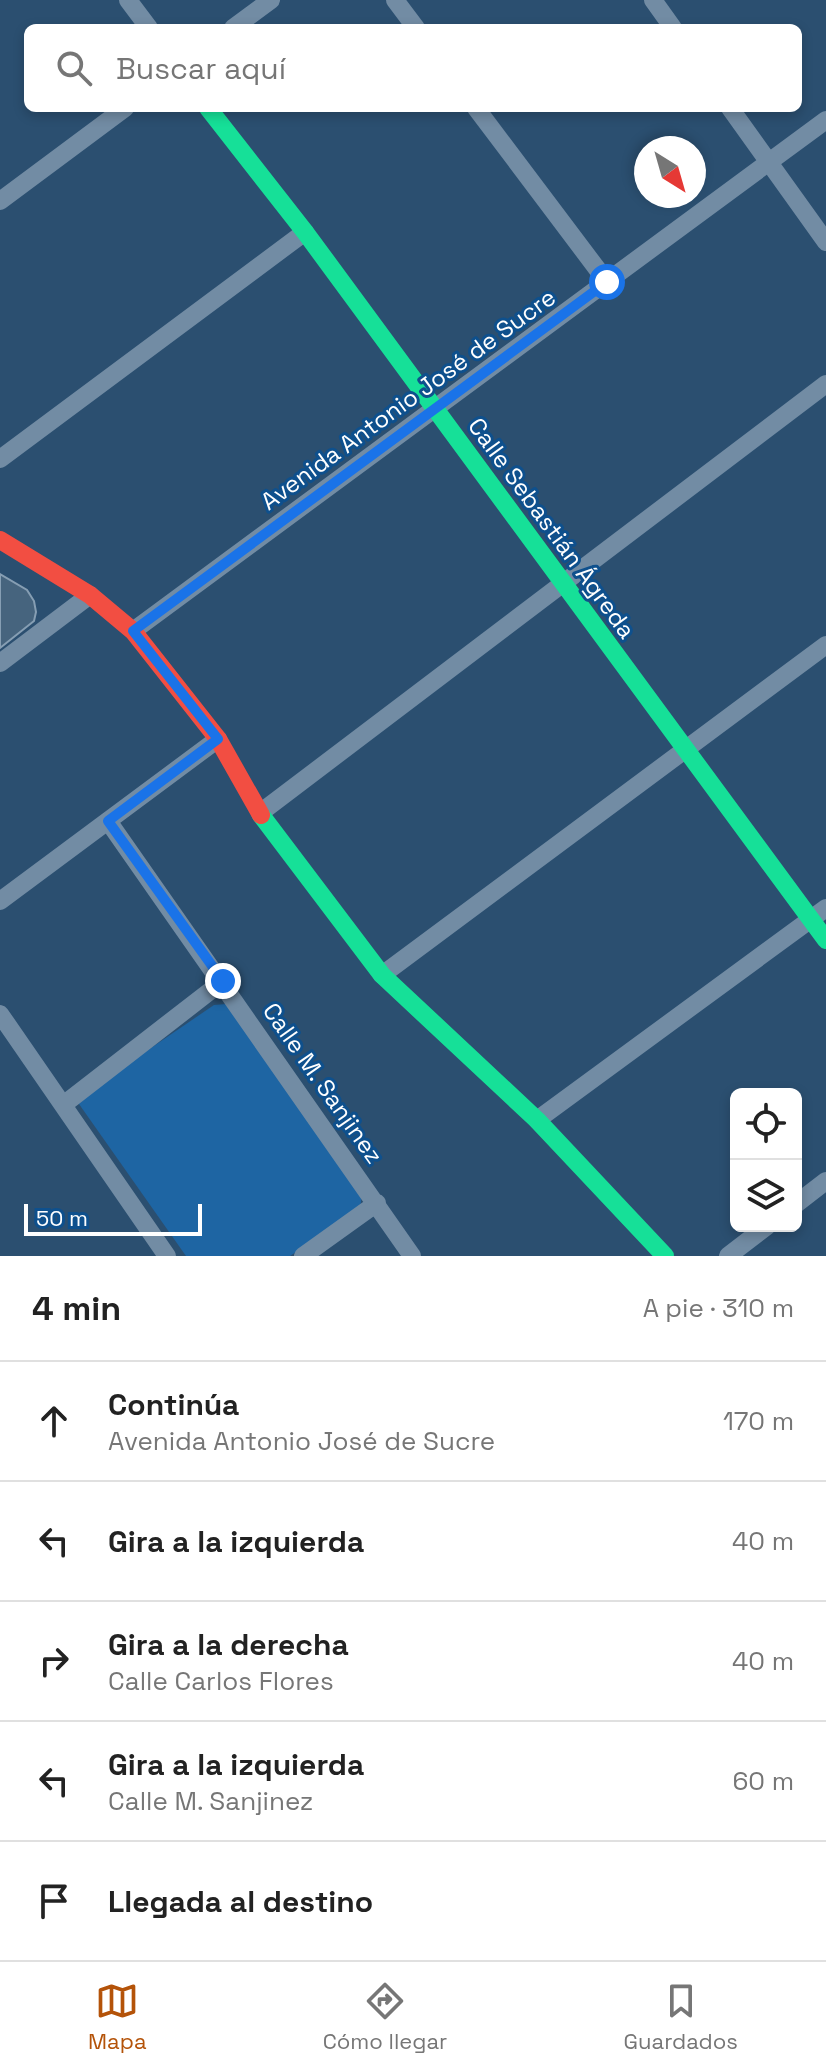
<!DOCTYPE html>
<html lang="es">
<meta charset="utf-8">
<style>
:root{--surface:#fff;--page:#f2f2f2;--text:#222;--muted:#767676;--line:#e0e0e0;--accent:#b45309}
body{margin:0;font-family:"Space Grotesk",sans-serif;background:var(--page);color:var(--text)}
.controls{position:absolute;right:24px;bottom:24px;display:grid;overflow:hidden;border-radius:12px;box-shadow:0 4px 12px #0003}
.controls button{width:72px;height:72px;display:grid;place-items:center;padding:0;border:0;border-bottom:2px solid var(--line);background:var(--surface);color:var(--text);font:40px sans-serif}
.compass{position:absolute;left:634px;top:136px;width:72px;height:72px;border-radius:50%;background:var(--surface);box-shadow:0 4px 12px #0003;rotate:143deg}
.scale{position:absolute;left:24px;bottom:20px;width:178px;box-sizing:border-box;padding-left:8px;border:4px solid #fff;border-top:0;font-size:22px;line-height:28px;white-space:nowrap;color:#fff;-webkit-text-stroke:6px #0e508d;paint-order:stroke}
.stop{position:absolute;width:24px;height:24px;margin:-18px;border:6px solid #1a73e8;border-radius:50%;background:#fff}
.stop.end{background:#1a73e8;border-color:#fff;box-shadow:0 2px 8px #0008}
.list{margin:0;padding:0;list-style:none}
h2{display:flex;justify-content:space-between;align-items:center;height:104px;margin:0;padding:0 32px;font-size:34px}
h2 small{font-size:26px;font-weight:400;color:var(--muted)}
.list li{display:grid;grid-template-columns:52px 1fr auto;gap:24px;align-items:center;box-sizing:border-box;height:120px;padding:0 32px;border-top:2px solid var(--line)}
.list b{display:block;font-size:30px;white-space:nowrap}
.list p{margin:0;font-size:26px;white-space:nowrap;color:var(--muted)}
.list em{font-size:26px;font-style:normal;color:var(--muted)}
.icon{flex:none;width:44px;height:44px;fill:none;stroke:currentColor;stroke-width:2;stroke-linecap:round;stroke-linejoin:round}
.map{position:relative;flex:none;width:826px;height:1256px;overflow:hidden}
.search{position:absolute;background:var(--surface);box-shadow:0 4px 12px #0003;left:24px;right:24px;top:24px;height:88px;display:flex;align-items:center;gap:20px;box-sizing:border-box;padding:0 28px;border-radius:12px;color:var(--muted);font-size:30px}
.sheet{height:704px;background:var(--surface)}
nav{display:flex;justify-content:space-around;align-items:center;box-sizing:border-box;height:112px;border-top:2px solid var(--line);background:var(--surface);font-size:22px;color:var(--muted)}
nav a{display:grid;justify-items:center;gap:4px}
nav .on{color:var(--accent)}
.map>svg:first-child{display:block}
.green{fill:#1e65a3}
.building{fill:#46647e;stroke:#869eb3;stroke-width:2}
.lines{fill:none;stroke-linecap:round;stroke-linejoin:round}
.street{stroke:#728ca4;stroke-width:18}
.fast{stroke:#16e098;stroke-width:18}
.jam{stroke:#f24e42;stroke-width:18}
.route{stroke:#1a73e8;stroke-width:10}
.labels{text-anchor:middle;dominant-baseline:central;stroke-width:6;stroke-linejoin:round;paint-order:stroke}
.street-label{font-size:24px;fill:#fff;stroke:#0e508d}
</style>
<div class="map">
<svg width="826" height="1256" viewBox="0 0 826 1256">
<rect width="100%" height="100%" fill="#2b4f70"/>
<path class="green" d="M226,1004L362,1195L360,1208L290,1256H186L79,1104L82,1095L214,1005Z"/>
<path class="building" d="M0,574L27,590L34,601L36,612L34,621L0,648Z"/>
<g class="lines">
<path class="street" d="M128,0L149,28
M395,0L416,28
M653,0L673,28
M233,28L271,0
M476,108L607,282
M730,108L826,242
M0,201L125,108
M0,459L305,232
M133,631L826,120
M0,663L90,595
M260,813L826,384
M108,821L412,1256
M0,901L218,739
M382,975L826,645
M0,1014L167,1256
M63,1105L223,981
M537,1120L826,908
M796,1204L826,1181
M303,1256L377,1203
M728,1256L767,1226"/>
<path class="fast" d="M208,108L305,232L826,940
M261,815L382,975L537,1120L665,1256"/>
<path class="jam" d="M0,540L90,595L133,631L218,739L261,815"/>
</g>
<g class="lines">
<path class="route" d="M223,981L108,821L218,739L133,631L607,282"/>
</g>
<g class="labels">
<g class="street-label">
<text transform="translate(408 399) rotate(-36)">Avenida Antonio José de Sucre</text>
<text transform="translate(552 528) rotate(54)">Calle Sebastián Ágreda</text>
<text transform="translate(323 1083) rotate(55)">Calle M. Sanjinez</text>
</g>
</g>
</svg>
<div class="controls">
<button><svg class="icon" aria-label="locate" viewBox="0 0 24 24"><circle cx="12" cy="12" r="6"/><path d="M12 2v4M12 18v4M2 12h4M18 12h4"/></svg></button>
<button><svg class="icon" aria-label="layers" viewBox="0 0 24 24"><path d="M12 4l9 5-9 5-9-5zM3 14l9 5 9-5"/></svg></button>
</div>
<svg class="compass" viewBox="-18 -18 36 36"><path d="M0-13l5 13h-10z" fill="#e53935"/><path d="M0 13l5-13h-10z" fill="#767676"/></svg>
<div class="scale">50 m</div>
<div class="stop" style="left:607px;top:282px"></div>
<div class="stop end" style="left:223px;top:981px"></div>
<div class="search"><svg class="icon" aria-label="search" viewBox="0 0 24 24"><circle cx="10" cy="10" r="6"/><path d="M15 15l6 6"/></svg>Buscar aquí</div>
</div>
<section class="sheet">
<h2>4 min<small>A pie · 310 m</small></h2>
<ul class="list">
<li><svg class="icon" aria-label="ahead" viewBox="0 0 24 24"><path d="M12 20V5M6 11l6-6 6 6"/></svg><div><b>Continúa</b><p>Avenida Antonio José de Sucre</p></div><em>170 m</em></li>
<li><svg class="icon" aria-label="left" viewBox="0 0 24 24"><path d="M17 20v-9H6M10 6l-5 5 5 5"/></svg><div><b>Gira a la izquierda</b></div><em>40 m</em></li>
<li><svg class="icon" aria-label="right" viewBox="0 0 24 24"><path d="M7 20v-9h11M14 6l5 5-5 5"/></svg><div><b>Gira a la derecha</b><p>Calle Carlos Flores</p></div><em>40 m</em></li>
<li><svg class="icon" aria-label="left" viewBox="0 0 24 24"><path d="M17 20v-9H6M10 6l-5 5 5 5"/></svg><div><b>Gira a la izquierda</b><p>Calle M. Sanjinez</p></div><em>60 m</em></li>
<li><svg class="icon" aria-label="arrive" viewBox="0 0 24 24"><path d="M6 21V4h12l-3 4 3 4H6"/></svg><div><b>Llegada al destino</b></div></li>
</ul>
</section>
<nav>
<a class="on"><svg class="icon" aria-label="map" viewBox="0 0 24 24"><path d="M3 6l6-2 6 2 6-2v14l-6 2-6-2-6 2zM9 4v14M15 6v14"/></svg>Mapa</a>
<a><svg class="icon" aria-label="directions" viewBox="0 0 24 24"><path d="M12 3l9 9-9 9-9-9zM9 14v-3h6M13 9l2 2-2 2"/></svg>Cómo llegar</a>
<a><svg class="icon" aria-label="saved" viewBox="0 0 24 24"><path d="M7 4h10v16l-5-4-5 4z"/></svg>Guardados</a>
</nav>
